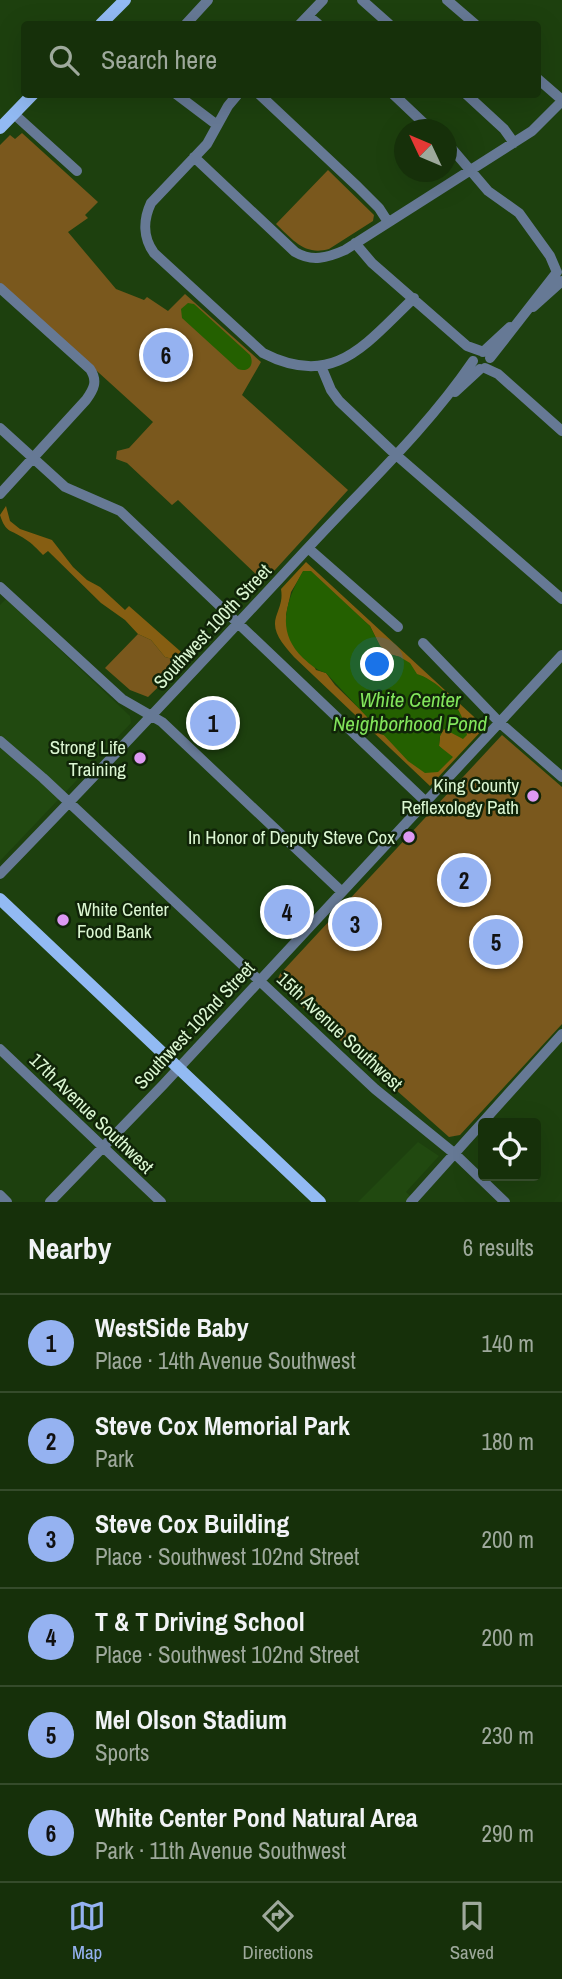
<!DOCTYPE html>
<meta charset="utf-8">
<style>
:root{--surface:#16300a;--page:#233c18;--text:#f1f3f6;--muted:#9ea99c;--line:#354b2b;--accent:#95b2f1}
body{margin:0;font-family:"Archivo Narrow",sans-serif;background:var(--page);color:var(--text)}
.controls{position:absolute;right:21px;bottom:21px;display:grid;overflow:hidden;border-radius:7px;box-shadow:0 7px 28px #0002}
.controls button{width:63px;height:63px;display:grid;place-items:center;padding:0;border:0;border-bottom:2px solid var(--line);background:var(--surface);color:var(--text);font:35px sans-serif}
.compass{position:absolute;left:394px;top:119px;width:63px;height:63px;border-radius:50%;background:var(--surface);box-shadow:0 7px 28px #0002;rotate:314deg}
.you{position:absolute;left:378px;top:665px;width:24px;height:24px;margin:-18px;border:5px solid #fff;border-radius:50%;background:#1a73e8;box-shadow:0 0 0 10px #1a73e833}
.badge{display:grid;place-items:center;width:46px;height:46px;border-radius:50%;background:var(--accent);color:#111;font-size:23px;font-weight:700}
.pin{position:absolute;translate:-50% -50%;border:4px solid #fff;box-shadow:0 2px 7px #0006}
.list{margin:0;padding:0;list-style:none}
h2{display:flex;justify-content:space-between;align-items:center;height:91px;margin:0;padding:0 28px;font-size:30px}
h2 small{font-size:23px;font-weight:400;color:var(--muted)}
.list li{display:grid;grid-template-columns:46px 1fr auto;gap:21px;align-items:center;box-sizing:border-box;height:98px;padding:0 28px;border-top:2px solid var(--line)}
.list b{display:block;font-size:26px;white-space:nowrap}
.list p{margin:0;font-size:23px;white-space:nowrap;color:var(--muted)}
.list em{font-size:23px;font-style:normal;color:var(--muted)}
.icon{flex:none;width:38px;height:38px;fill:none;stroke:currentColor;stroke-width:2;stroke-linecap:round;stroke-linejoin:round}
.map{position:relative;flex:none;width:562px;height:1202px;overflow:hidden}
.search{position:absolute;background:var(--surface);box-shadow:0 7px 28px #0002;left:21px;right:21px;top:21px;height:77px;display:flex;align-items:center;gap:18px;box-sizing:border-box;padding:0 24px;border-radius:7px;color:var(--muted);font-size:26px}
.sheet{height:679px;background:var(--surface)}
nav{display:flex;justify-content:space-around;align-items:center;box-sizing:border-box;height:98px;border-top:2px solid var(--line);background:var(--surface);font-size:19px;color:var(--muted)}
nav a{display:grid;justify-items:center;gap:4px}
nav .on{color:var(--accent)}
.map>svg:first-child{display:block}
.built{fill:#214910}
.green{fill:#7a581d}
.forest{fill:#865e12;fill-rule:evenodd}
.water{fill:#246000}
.lines{fill:none;stroke-linecap:round;stroke-linejoin:round}
.minor{stroke:#667995;stroke-width:10}
.major{stroke:#92baf3;stroke-width:12}
.poi-dot{fill:#dd99f3;stroke:#102408;stroke-width:2.5}
.labels{text-anchor:middle;dominant-baseline:central;stroke-width:5;stroke-linejoin:round;paint-order:stroke}
.street-label{font-size:19px;fill:#dbf6d2;stroke:#102408}
.poi-label{font-size:19px;fill:#dbf6d2;stroke:#102408;text-anchor:end}
.water-label{font-size:21px;font-style:italic;fill:#82e55b;stroke:#102408}
</style>
<div class="map">
<svg width="562" height="1202" viewBox="0 0 562 1202">
<rect width="100%" height="100%" fill="#1d400e"/>
<path class="built" d="M6,599L130,716L131,723L0,861V605Z
M418,1142L439,1156L406,1192L417,1202H358Z"/>
<path class="green" d="M22,133L98,202L85,215L88,218L68,232L116,289L144,300L147,297L168,311L185,294L261,362L242,395L348,490L264,582L178,500L172,505L127,463L116,459L117,451L129,448L153,422L0,283V145L10,135L15,139Z
M328,170L374,215L373,221L329,249C305,256 293,240 276,224Z
M138,634L151,640L165,657L184,662L148,697L130,690L105,668Z
M502,735L562,787V1024L460,1135L449,1137L279,986L277,981L280,974Z"/>
<path class="forest" d="M6,506L10,521L20,529L52,540L73,567L87,580L100,587L125,610L129,606L188,658L184,662L165,657L151,640L138,634L125,620L101,603L48,551L43,555C38,550 32,543 25,539C11,529 6,534 0,515Z
M306,562L485,727L430,786L294,657C285,646 271,633 276,617C279,607 283,601 281,589ZM303,572L370,626L380,646L389,654L400,657L417,675L424,677L441,690L451,730L444,728L440,736L439,746L445,752L380,734L374,723L335,685L326,673L316,670L286,615L291,592Z"/>
<path class="water" d="M188,303L194,304L250,355C255,365 248,373 238,369L182,318L181,309Z
M303,571H311L370,626L380,646L389,654L400,657L410,663L417,674C443,683 463,708 467,735L463,739L444,729L440,736L439,746L453,757L438,772L425,773L408,761L326,673C316,670 311,665 303,658C275,631 286,601 303,571Z"/>
<g class="lines">
<path class="minor" d="M362,0L389,24
M447,0L475,24
M308,16L318,24
M186,24L208,0
M300,24L323,0
M538,79L562,100
M176,94L217,125
M238,94L228,106L207,144L151,203C143,220 143,238 154,253L263,353C335,390 366,343 414,298
M259,94L358,187L379,208L388,222
M393,94L431,130
M466,94L504,129L514,143
M14,114L77,171
M447,143L488,191L519,213L550,256L556,270
M194,157L295,252C312,262 327,258 345,250L532,131L562,101
M355,243L372,263L467,346L481,351
M0,288L90,369C98,381 94,389 86,400L0,494
M533,307L562,281
M483,352L510,327
M490,358L557,272
M321,366L331,390L339,401L395,454L562,599
M485,368L498,374L562,431
M455,392L480,369
M0,428L65,487L120,511L426,802
M308,548L398,627
M0,587L122,699L162,722L342,892
M423,643L500,723L562,777
M0,741L43,778L375,1089L455,1154L505,1202
M0,874C104,767 206,658 307,549C363,488 426,430 473,361
M0,1049L161,1202
M0,1195L7,1202
M50,1202L163,1085L562,655
M411,1202L562,1034"/>
<path class="major" d="M101,24L125,0
M0,128L33,94
M0,899L320,1202"/>
</g>
<g class="poi-dot">
<circle cx="140" cy="758" r="7"/>
<circle cx="533" cy="796" r="7"/>
<circle cx="409" cy="837" r="7"/>
<circle cx="63" cy="920" r="7"/>
</g>
<g class="labels">
<g class="street-label">
<text transform="translate(212 626) rotate(-47)">Southwest 100th Street</text>
<text transform="translate(194 1025) rotate(-47)">Southwest 102nd Street</text>
<text transform="translate(340 1031) rotate(43)">15th Avenue Southwest</text>
<text transform="translate(92 1113) rotate(44)">17th Avenue Southwest</text>
</g>
<g class="poi-label">
<text x="126" y="747">Strong Life<tspan x="126" dy="22">Training</tspan></text>
<text x="519" y="785">King County<tspan x="519" dy="22">Reflexology Path</tspan></text>
<text x="395" y="837">In Honor of Deputy Steve Cox</text>
<text x="77" y="909" text-anchor="start">White Center<tspan x="77" dy="22">Food Bank</tspan></text>
</g>
<g class="water-label">
<text x="410" y="699">White Center<tspan x="410" dy="24">Neighborhood Pond</tspan></text>
</g>
</g>
</svg>
<div class="controls">
<button><svg class="icon" aria-label="locate" viewBox="0 0 24 24"><circle cx="12" cy="12" r="6"/><path d="M12 2v4M12 18v4M2 12h4M18 12h4"/></svg></button>
</div>
<svg class="compass" viewBox="-18 -18 36 36"><path d="M0-13l5 13h-10z" fill="#e53935"/><path d="M0 13l5-13h-10z" fill="#9ea99c"/></svg>
<div class="you"></div>
<div class="pin badge" style="left:213px;top:723px">1</div>
<div class="pin badge" style="left:464px;top:880px">2</div>
<div class="pin badge" style="left:355px;top:924px">3</div>
<div class="pin badge" style="left:287px;top:912px">4</div>
<div class="pin badge" style="left:496px;top:942px">5</div>
<div class="pin badge" style="left:166px;top:355px">6</div>
<div class="search"><svg class="icon" aria-label="search" viewBox="0 0 24 24"><circle cx="10" cy="10" r="6"/><path d="M15 15l6 6"/></svg>Search here</div>
</div>
<section class="sheet">
<h2>Nearby<small>6 results</small></h2>
<ul class="list">
<li><span class="badge">1</span><div><b>WestSide Baby</b><p>Place · 14th Avenue Southwest</p></div><em>140 m</em></li>
<li><span class="badge">2</span><div><b>Steve Cox Memorial Park</b><p>Park</p></div><em>180 m</em></li>
<li><span class="badge">3</span><div><b>Steve Cox Building</b><p>Place · Southwest 102nd Street</p></div><em>200 m</em></li>
<li><span class="badge">4</span><div><b>T &amp; T Driving School</b><p>Place · Southwest 102nd Street</p></div><em>200 m</em></li>
<li><span class="badge">5</span><div><b>Mel Olson Stadium</b><p>Sports</p></div><em>230 m</em></li>
<li><span class="badge">6</span><div><b>White Center Pond Natural Area</b><p>Park · 11th Avenue Southwest</p></div><em>290 m</em></li>
</ul>
</section>
<nav>
<a class="on"><svg class="icon" aria-label="map" viewBox="0 0 24 24"><path d="M3 6l6-2 6 2 6-2v14l-6 2-6-2-6 2zM9 4v14M15 6v14"/></svg>Map</a>
<a><svg class="icon" aria-label="directions" viewBox="0 0 24 24"><path d="M12 3l9 9-9 9-9-9zM9 14v-3h6M13 9l2 2-2 2"/></svg>Directions</a>
<a><svg class="icon" aria-label="saved" viewBox="0 0 24 24"><path d="M7 4h10v16l-5-4-5 4z"/></svg>Saved</a>
</nav>
